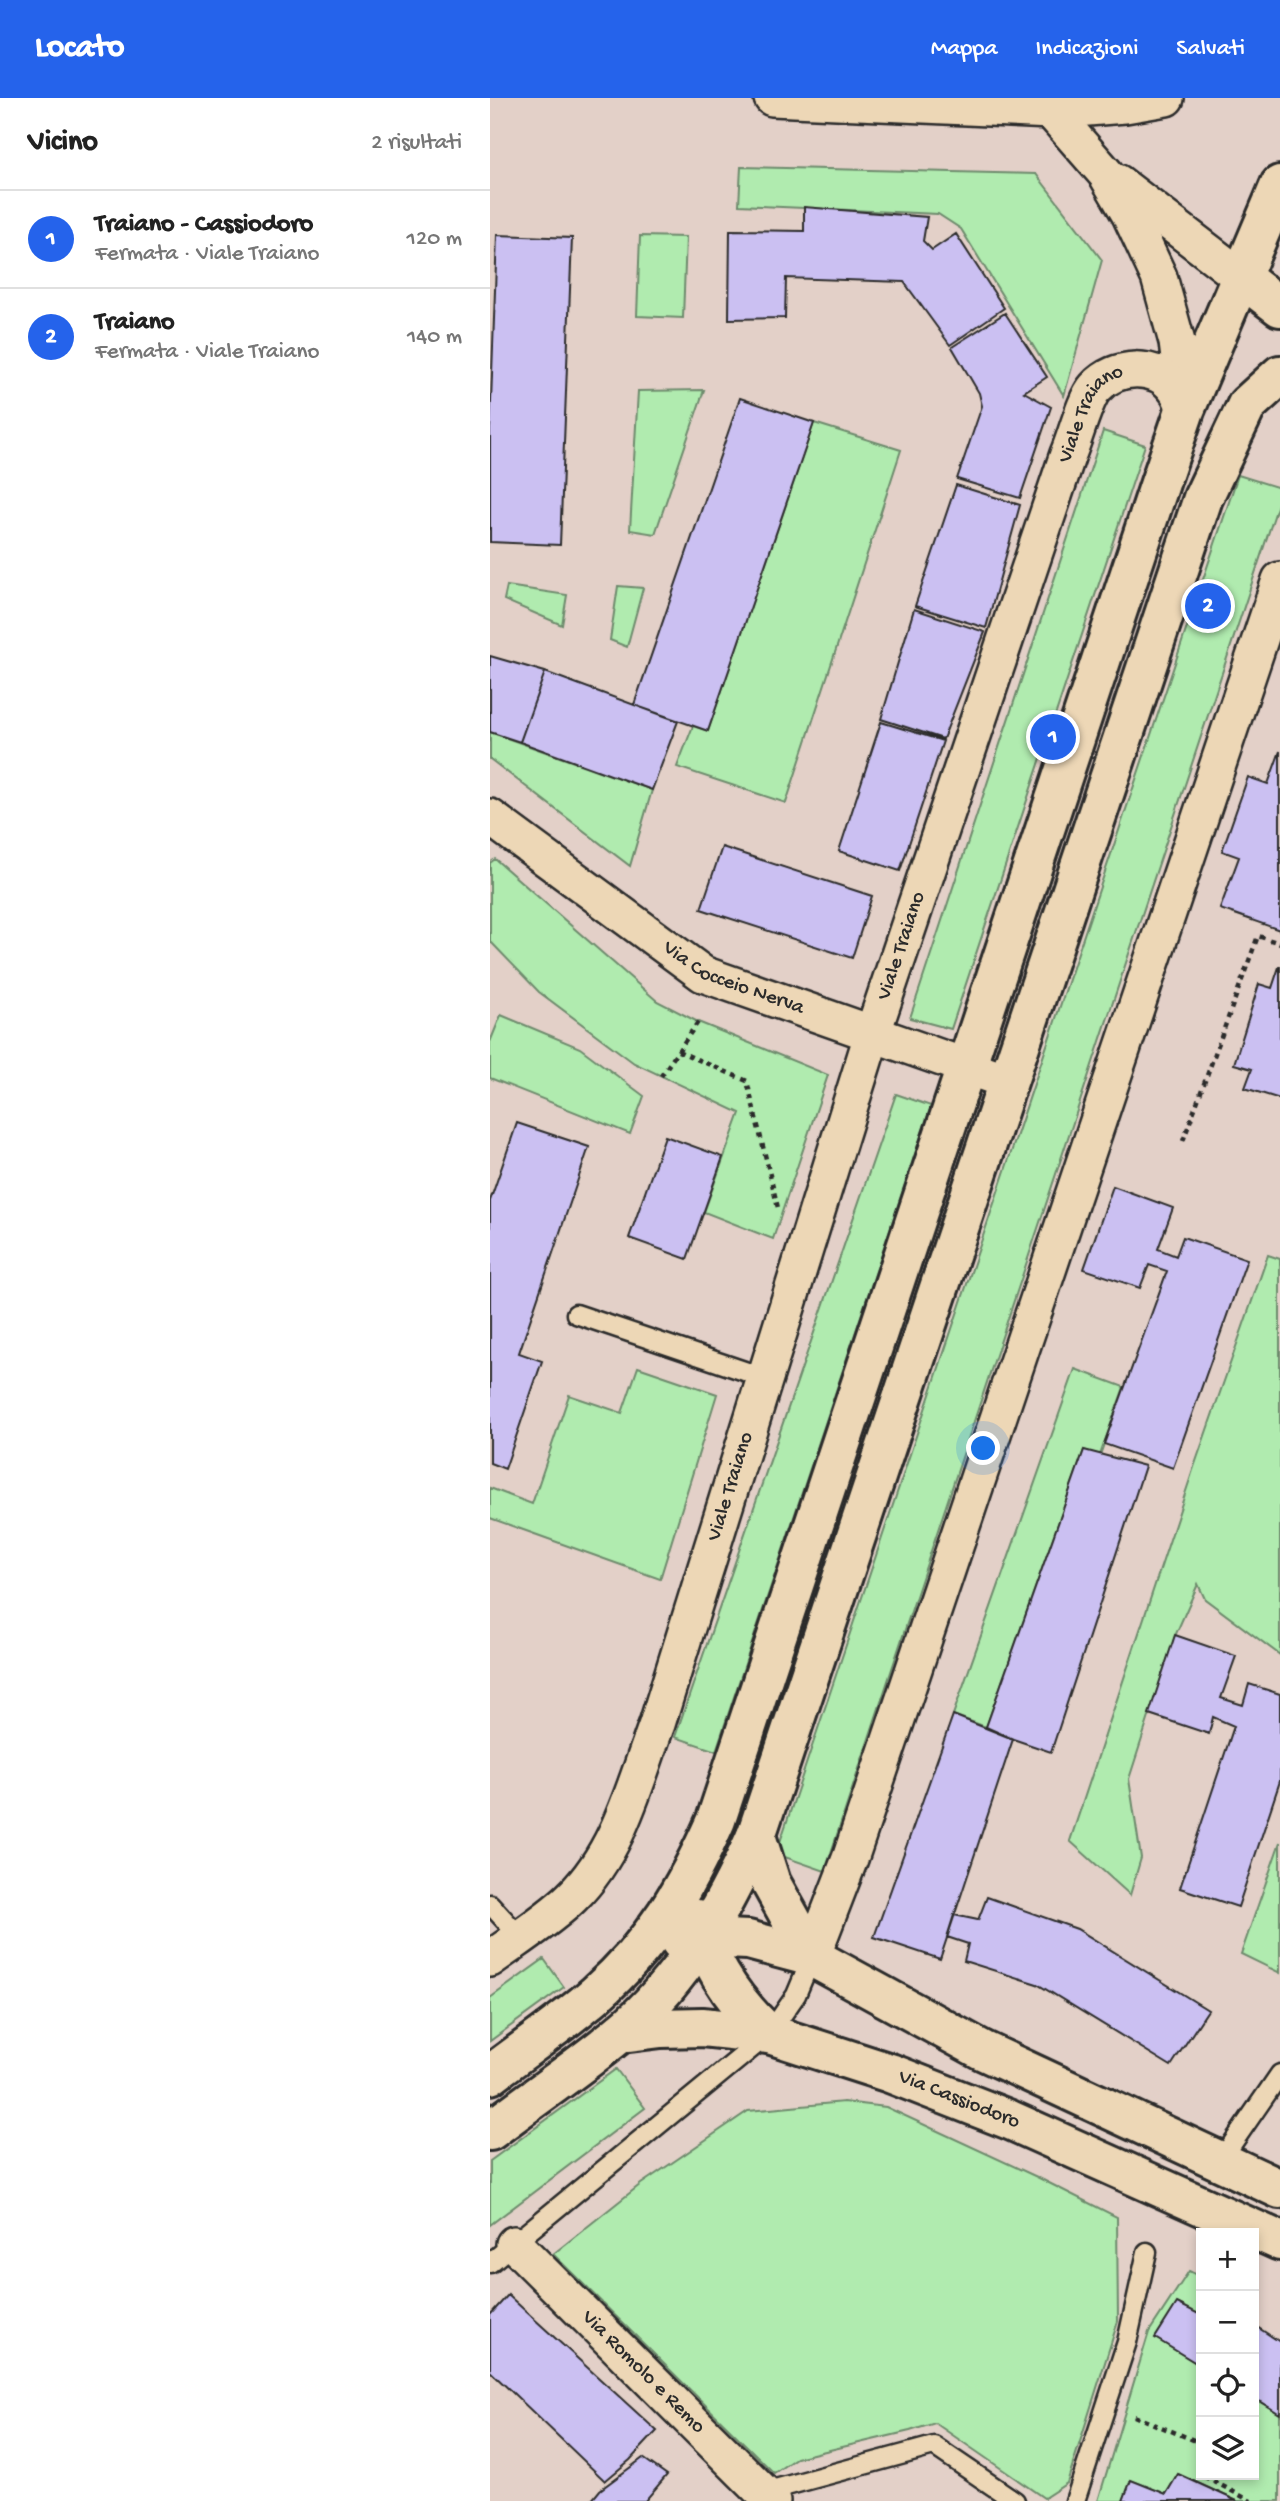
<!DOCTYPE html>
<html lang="it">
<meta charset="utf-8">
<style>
:root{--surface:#fff;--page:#f2f2f2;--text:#222;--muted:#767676;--line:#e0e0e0;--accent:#2563eb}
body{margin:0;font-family:"Gochi Hand",sans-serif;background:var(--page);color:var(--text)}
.controls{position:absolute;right:21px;bottom:21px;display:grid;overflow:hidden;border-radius:0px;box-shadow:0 4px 10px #0003}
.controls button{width:63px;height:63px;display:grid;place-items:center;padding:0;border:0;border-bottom:2px solid var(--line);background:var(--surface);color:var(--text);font:35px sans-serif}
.you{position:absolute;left:494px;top:1351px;width:24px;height:24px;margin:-18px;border:5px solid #fff;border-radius:50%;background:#1a73e8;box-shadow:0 0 0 10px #1a73e833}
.badge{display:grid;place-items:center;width:46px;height:46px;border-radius:50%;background:var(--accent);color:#fff;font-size:23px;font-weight:700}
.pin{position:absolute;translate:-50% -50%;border:4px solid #fff;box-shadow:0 2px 7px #0006}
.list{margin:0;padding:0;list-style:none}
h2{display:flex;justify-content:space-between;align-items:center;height:91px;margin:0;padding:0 28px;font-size:30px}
h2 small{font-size:23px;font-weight:400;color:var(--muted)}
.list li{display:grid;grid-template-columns:46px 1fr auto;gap:21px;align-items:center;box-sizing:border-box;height:98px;padding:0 28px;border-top:2px solid var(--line)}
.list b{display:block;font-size:26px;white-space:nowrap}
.list p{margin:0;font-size:23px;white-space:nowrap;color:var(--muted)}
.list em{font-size:23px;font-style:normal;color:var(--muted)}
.icon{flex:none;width:38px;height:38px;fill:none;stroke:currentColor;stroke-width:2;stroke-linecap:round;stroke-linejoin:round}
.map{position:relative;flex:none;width:790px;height:2403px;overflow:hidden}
header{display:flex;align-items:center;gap:42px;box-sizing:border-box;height:98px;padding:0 35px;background:var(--accent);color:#fff}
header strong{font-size:33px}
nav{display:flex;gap:38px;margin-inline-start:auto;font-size:24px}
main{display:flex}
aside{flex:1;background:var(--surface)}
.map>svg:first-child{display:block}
.green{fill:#b0ebaf;stroke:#6e8b6d;stroke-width:2}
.building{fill:#cbc0f2;stroke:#2b2b2b;stroke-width:2}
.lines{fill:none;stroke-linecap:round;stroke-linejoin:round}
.lane-casing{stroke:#2b2b2b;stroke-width:23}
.street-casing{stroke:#2b2b2b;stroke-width:40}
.secondary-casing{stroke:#2b2b2b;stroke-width:44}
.path{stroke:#2b2b2b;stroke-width:4.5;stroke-dasharray:5 5;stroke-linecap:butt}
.lane{stroke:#edd7b6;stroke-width:18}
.street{stroke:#edd7b6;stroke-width:35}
.secondary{stroke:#edd7b6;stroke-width:38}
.labels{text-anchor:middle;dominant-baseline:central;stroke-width:5;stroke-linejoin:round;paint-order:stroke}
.street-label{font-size:21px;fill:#2b2b2b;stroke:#edd7b6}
</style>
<header>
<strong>Locato</strong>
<nav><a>Mappa</a><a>Indicazioni</a><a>Salvati</a></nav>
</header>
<main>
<aside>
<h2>Vicino<small>2 risultati</small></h2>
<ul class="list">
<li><span class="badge">1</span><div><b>Traiano - Cassiodoro</b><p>Fermata · Viale Traiano</p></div><em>120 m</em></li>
<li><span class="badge">2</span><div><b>Traiano</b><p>Fermata · Viale Traiano</p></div><em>140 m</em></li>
</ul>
</aside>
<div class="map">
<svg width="790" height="2403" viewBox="0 0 790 2403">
<rect width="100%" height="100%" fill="#e3d0c8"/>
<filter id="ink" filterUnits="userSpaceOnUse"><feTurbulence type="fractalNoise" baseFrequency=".0143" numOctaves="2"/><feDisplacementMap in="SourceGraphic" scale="14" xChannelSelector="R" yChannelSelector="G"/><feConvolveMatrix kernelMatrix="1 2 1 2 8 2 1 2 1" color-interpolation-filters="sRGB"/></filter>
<g filter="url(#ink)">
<path class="green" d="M251,69L546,76L612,162L574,298L471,131L448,116L249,107Z
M150,138L196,139L193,220L147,218Z
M214,292L165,436L140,432L148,293Z
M324,325L411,352L296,705L187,669L203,628L218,633Z
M613,333L655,347L461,931L420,920Z
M748,377L790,390V400L335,1773L286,1756Z
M17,488L77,497L72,527L14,502Z
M128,488L153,490L137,549L120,542Z
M0,634L162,692L140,768L0,661Z
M5,761L167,903L208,924L338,977L283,1141L214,1114L250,1015L144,965L49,894L0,843V765Z
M11,917L90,950L154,998L140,1036L0,980V944Z
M406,996L441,1008L226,1653L185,1639Z
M778,1157L790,1161V1557L715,1501L708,1486L685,1538L639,1681L651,1760L640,1797L580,1743L703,1372Z
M148,1269L227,1296L170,1481L0,1420V1390L42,1406L79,1297L132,1315Z
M585,1271L634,1289L610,1357L594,1352L496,1629L463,1617Z
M790,1744V1875L751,1856Z
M54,1861L74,1889L0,1943V1900Z
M126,1971L155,2010L0,2127V2063Z
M354,2004L396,2009L549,2080L627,2119L628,2223L577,2385L554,2400L445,2325L420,2333L306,2360L284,2375L63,2156L151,2086L258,2013Z
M699,2173L711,2179V2217L666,2240L711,2268V2377H764V2300L790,2316V2403H747L688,2376L676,2396L641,2382L633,2403H608L659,2234Z"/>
<path class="building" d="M314,109L437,119L433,143L442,152L466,136L514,210L460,247L414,184L296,180L295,220L239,221L240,132L314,133Z
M7,137L82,140L70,447L0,444V331Z
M515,215L557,279L534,294L561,309L530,400L467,381L492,308L489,295L462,249Z
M250,300L324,325L218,633L144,607Z
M466,387L530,407L496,530L425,508Z
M424,511L495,534L453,641L391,621Z
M0,558L55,574L30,644L0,634Z
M55,574L188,623L162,692L30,644Z
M391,624L453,643L410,773L349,753Z
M790,653V832L730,811L749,759L732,753L758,679L778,686Z
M232,749L382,798L362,860L211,811Z
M789,869H790V1001L755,990L762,971L744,966L769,886L782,890Z
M27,1025L99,1049L29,1255L52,1263L15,1371L0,1365V1103Z
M175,1038L233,1059L197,1161L139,1140Z
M623,1088L683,1110L668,1151L686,1158L693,1139L757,1161L683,1370L614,1346L677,1173L659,1167L650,1190L594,1171Z
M594,1352L655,1368L561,1654L523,1641L496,1629Z
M685,1537L746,1558L731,1600L753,1607L759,1586L790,1596V1683L748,1809L690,1790L744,1628L723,1619L719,1636L659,1616Z
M463,1617L523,1641L450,1861L384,1839Z
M497,1799L587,1831L718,1912L681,1968L547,1886L474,1863L478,1846L457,1839L464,1817L488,1822Z
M18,2197L167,2333L140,2362L115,2383L0,2273V2217Z
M687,2205L711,2217V2268L665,2240Z
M764,2227L790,2244V2316L764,2300Z
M153,2360L177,2377L155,2403H101L110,2392Z
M688,2376L747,2403H633L641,2382L676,2396Z"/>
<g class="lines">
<g class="lane-casing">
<path id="lane" d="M86,1216L275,1280
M0,1806L30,1839
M731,2062L790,1976
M0,2165L279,1936L306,1897L322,1859
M274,2394L444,2348L525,2403
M585,2403L637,2244L657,2154"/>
</g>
<g class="street-casing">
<g id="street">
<path d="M282,0L561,13L635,7L676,0"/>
<path d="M561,13L616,76L640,117L669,179L687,244L695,309"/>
<path d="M627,84L751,179"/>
<path id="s1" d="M0,719L213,876L517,983"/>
<path d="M322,1859L361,1758L790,482"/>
<path id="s2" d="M0,1861C25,1843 61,1820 82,1799C129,1753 145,1685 167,1626L382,937L578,356C585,340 595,301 605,290C625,267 667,264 686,292C690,297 693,306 695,312"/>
<path id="s3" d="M24,2146L282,2403"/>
</g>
</g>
<g class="secondary-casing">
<g id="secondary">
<path d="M751,179L790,209"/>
<path d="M266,1738L281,1785L322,1859L492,1952L790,2091"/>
<path d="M207,1821C219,1866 245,1905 279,1936"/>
<path d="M190,1843L213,1840L258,1842L322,1859"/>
<path id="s4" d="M131,1935L171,1930L212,1929L279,1936L400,1975L520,2022L790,2143"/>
<path d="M0,1977C35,1950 73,1925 106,1896C163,1846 196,1790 226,1722L670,385L695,312L790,87"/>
<path d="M0,2033C43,2000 88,1970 129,1936C192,1884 233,1812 266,1738L713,400L757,307L790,277"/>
</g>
</g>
<path class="path" d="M188,953L257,983L288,1110
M171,978L208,924
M693,1043L768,838L790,845
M644,2318L711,2345
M718,2377L717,2380L761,2403"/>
<use href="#lane" class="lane"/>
<use href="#street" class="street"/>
<use href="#secondary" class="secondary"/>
</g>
</g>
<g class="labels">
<g class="street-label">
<text stroke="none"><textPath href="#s2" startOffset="1680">Viale Traiano</textPath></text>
<text stroke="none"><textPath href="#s2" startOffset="1113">Viale Traiano</textPath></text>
<text stroke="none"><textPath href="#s1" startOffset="294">Via Cocceio Nerva</textPath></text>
<text stroke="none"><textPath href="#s2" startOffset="546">Viale Traiano</textPath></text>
<text stroke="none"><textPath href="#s4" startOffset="350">Via Cassiodoro</textPath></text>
<text stroke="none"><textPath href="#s3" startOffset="182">Via Romolo e Remo</textPath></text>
</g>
</g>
</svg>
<div class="controls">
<button>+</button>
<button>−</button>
<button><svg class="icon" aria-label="locate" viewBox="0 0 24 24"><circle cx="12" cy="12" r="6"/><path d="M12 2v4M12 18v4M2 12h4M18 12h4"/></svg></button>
<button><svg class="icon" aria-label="layers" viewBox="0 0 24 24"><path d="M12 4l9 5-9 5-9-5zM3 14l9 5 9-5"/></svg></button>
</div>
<div class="you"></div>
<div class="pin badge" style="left:563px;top:639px">1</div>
<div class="pin badge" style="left:718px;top:508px">2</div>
</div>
</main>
